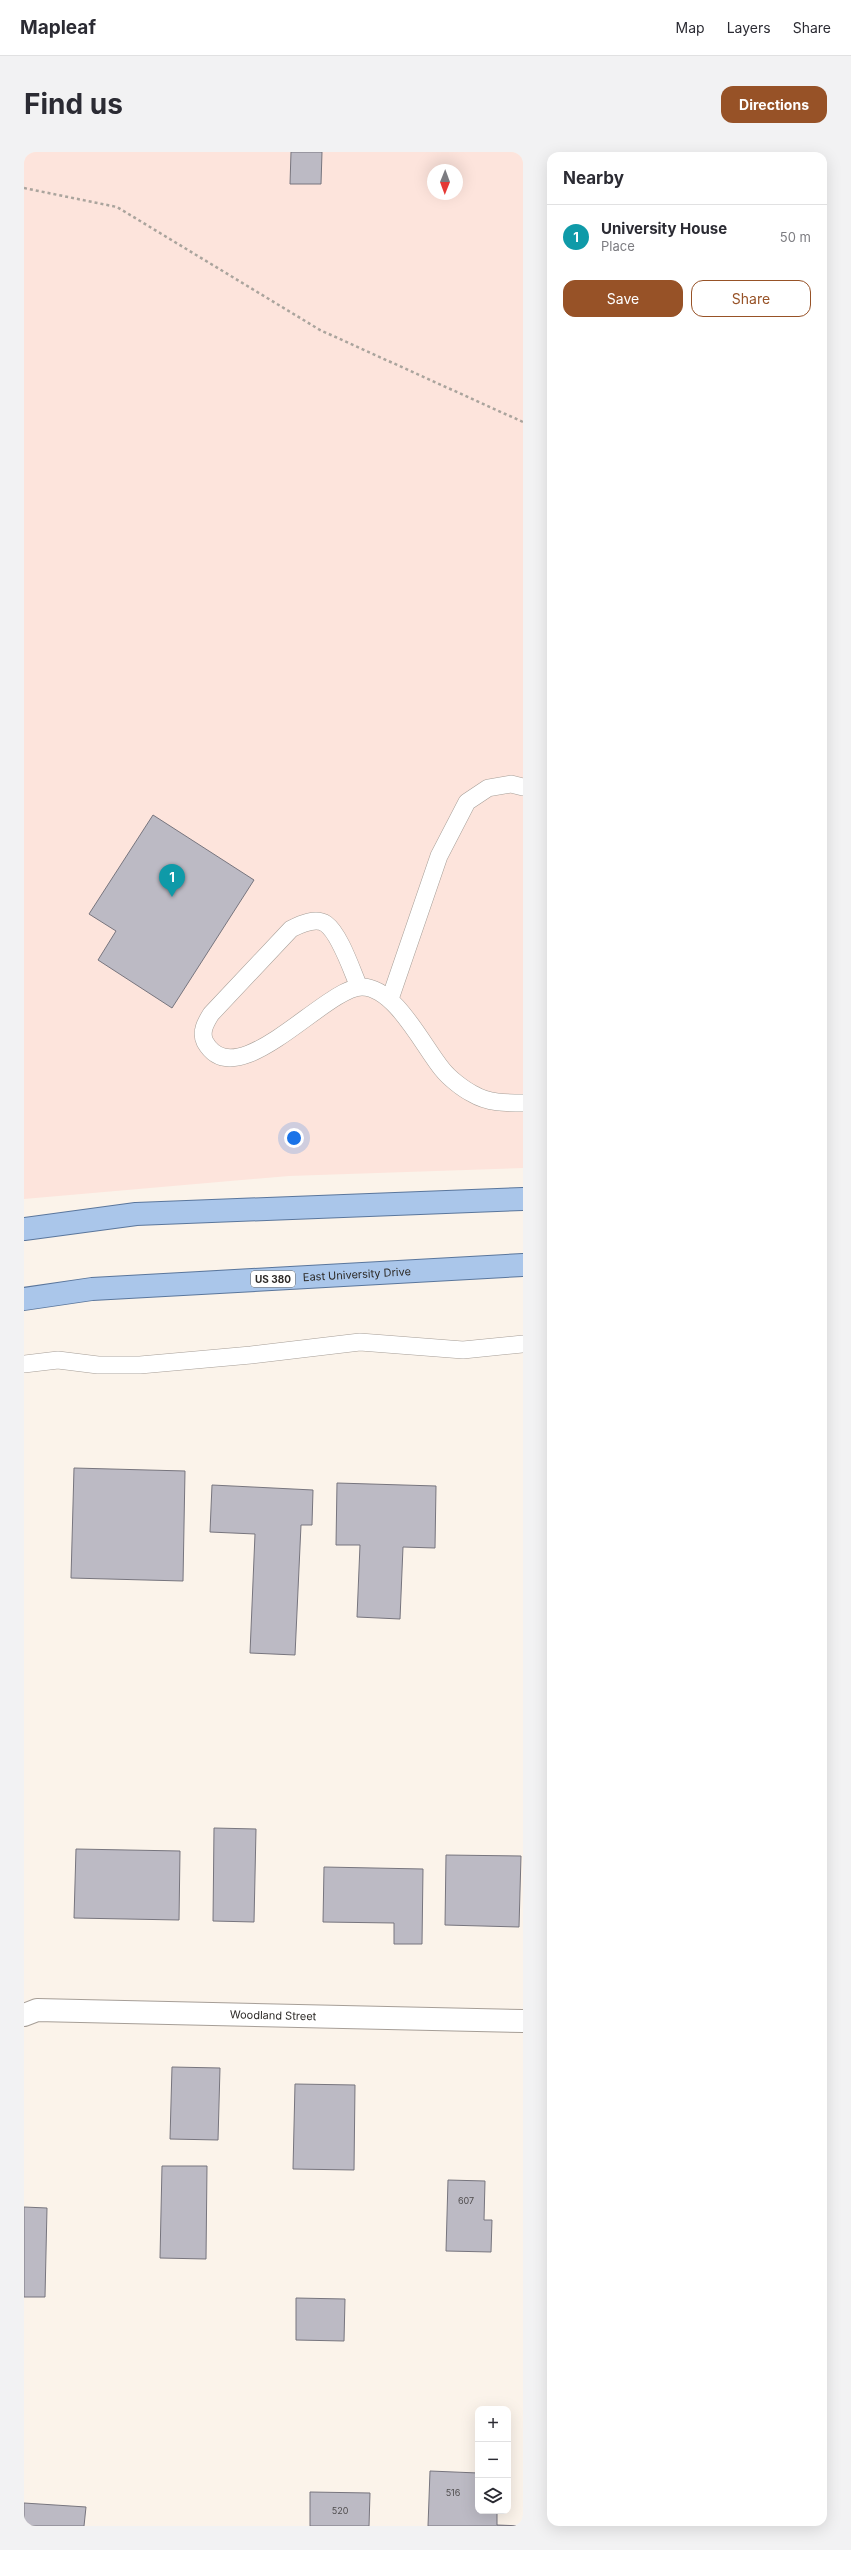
<!DOCTYPE html>
<meta charset="utf-8">
<style>
:root{--surface:#fff;--page:#f2f2f3;--text:#2b2b33;--muted:#7c7c81;--line:#e1e1e2;--accent:#975227}
body{margin:0;font-family:Inter,sans-serif;background:var(--page);color:var(--text)}
.controls{position:absolute;right:12px;bottom:12px;display:grid;overflow:hidden;border-radius:8px;box-shadow:0 4px 16px #0002}
.controls button{width:36px;height:36px;display:grid;place-items:center;padding:0;border:0;border-bottom:1px solid var(--line);background:var(--surface);color:var(--text);font:20px sans-serif}
.compass{position:absolute;left:403px;top:12px;width:36px;height:36px;border-radius:50%;background:var(--surface);box-shadow:0 4px 16px #0002;rotate:181deg}
.you{position:absolute;left:270px;top:986px;width:14px;height:14px;margin:-10px;border:3px solid #fff;border-radius:50%;background:#1a73e8;box-shadow:0 0 0 6px #1a73e833}
.badge{display:grid;place-items:center;width:26px;height:26px;border-radius:50%;background:var(--accent);color:#fff;font-size:13px;font-weight:700}
.pin{position:absolute;translate:-50% -33px;filter:drop-shadow(0 1px 2px #0008)}
.pin::after{content:'';position:absolute;top:21px;width:14px;height:12px;background:inherit;clip-path:polygon(0 0,100% 0,50% 100%)}
.list{margin:0;padding:0;list-style:none}
h2{display:flex;justify-content:space-between;align-items:center;height:52px;margin:0;padding:0 16px;font-size:17px}
h2 small{font-size:13px;font-weight:400;color:var(--muted)}
.list li{display:grid;grid-template-columns:26px 1fr auto;gap:12px;align-items:center;box-sizing:border-box;height:64px;padding:0 16px;border-top:1px solid var(--line)}
.list b{display:block;font-size:15px;white-space:nowrap}
.list p{margin:0;font-size:13px;white-space:nowrap;color:var(--muted)}
.list em{font-size:13px;font-style:normal;color:var(--muted)}
.actions{display:flex;gap:8px;padding:12px 16px}
.actions a{flex:1;padding:9px 0;border:1px solid var(--accent);border-radius:12px;text-align:center;font-size:14px;color:var(--accent)}
.actions .main{background:var(--accent);color:#fff}
.icon{flex:none;width:22px;height:22px;fill:none;stroke:currentColor;stroke-width:2;stroke-linecap:round;stroke-linejoin:round}
.map{position:relative;flex:none;width:499px;height:2374px;overflow:hidden;border-radius:12px}
header{display:flex;align-items:center;gap:24px;box-sizing:border-box;height:56px;padding:0 20px;background:var(--surface);border-bottom:1px solid var(--line)}
header strong{font-size:19px}
nav{display:flex;gap:22px;margin-inline-start:auto;font-size:14px}
.intro{display:flex;align-items:center;justify-content:space-between;box-sizing:border-box;height:96px;padding:0 24px}
h1{margin:0;font-size:28px}
.button{padding:10px 18px;border-radius:12px;background:var(--accent);color:#fff;font-size:14px;font-weight:700}
main{display:flex;gap:24px;padding:0 24px}
aside{flex:1;background:var(--surface);border-radius:12px;box-shadow:0 4px 16px #0002}
.map>svg:first-child{display:block}
.education{fill:#fde4dc;fill-rule:evenodd}
.building{fill:#bcbac4;stroke:#77757e}
.lines{fill:none;stroke-linecap:round;stroke-linejoin:round}
.service-casing{stroke:#a69e97;stroke-width:18}
.minor-casing{stroke:#a69e97;stroke-width:24}
.primary-casing{stroke:#5a769c;stroke-width:24}
.path{stroke:#aaa49d;stroke-width:2.5;stroke-dasharray:3 3;stroke-linecap:butt}
.service{stroke:#fff;stroke-width:17}
.minor{stroke:#fff;stroke-width:22}
.primary{stroke:#aac6ea;stroke-width:22}
.labels{text-anchor:middle;dominant-baseline:central;stroke-width:3;stroke-linejoin:round;paint-order:stroke}
.number-label{font-size:9px;fill:#504d4e}
.shield{fill:#fff;stroke:#6b6967;stroke-width:1}
.shield-label{font-size:10px;font-weight:bold;fill:#2c2926}
.street-label{font-size:11px;fill:#2c2926;stroke:#fff}
</style>
<header>
<strong>Mapleaf</strong>
<nav><a>Map</a><a>Layers</a><a>Share</a></nav>
</header>
<div class="intro"><h1>Find us</h1><a class="button">Directions</a></div>
<main>
<div class="map">
<svg width="499" height="2374" viewBox="0 0 499 2374">
<rect width="100%" height="100%" fill="#fbf3ea"/>
<path class="education" d="M0,0H499V1016L265,1024L0,1047ZM409,18H433V42H409Z"/>
<path class="building" d="M267,0H298L297,32H266Z
M129,663L230,728L148,856L74,808L92,779L65,762Z
M50,1316L161,1319L159,1429L47,1426Z
M313,1331L412,1334L411,1396L379,1395L376,1467L333,1465L336,1393H312Z
M188,1333L289,1338L288,1373H277L271,1503L226,1501L231,1382L186,1380Z
M190,1676L232,1677L230,1770L189,1769Z
M52,1697L156,1699L155,1768L50,1766Z
M422,1703L497,1704L495,1775L421,1773Z
M300,1715L399,1717L398,1792H370V1771L299,1770Z
M148,1915L196,1916L194,1988L146,1987Z
M271,1932L331,1933L330,2018L269,2017Z
M138,2014H183L182,2107L136,2106Z
M424,2028L461,2029L460,2068H468L467,2100L422,2099Z
M0,2055L23,2056L21,2145H0Z
M272,2146L321,2147L320,2189L272,2188Z
M406,2319L454,2321V2359H473V2373L499,2374H404Z
M286,2340L346,2341L345,2374H286Z
M0,2351L62,2355L60,2374H0Z"/>
<g class="lines">
<g class="service-casing">
<path id="service" d="M335,835C328,819 316,782 302,772C292,765 277,772 267,777L187,862C182,870 176,880 181,890C213,946 301,835 338,835C371,835 399,894 418,917C425,926 439,937 449,942C464,951 482,951 499,951
M366,847L415,704L443,650L464,636L487,632L499,635
M0,1212L34,1208L74,1213H116L227,1203L336,1190L439,1198L499,1192"/>
</g>
<g class="minor-casing">
<g id="minor">
<path id="s1" d="M0,1863L13,1858L499,1869"/>
</g>
</g>
<g class="primary-casing">
<g id="primary">
<path d="M0,1077L112,1062L499,1047"/>
<path id="s2" d="M0,1147L68,1137L499,1113"/>
</g>
</g>
<path class="path" d="M0,36L93,55L296,178L499,270"/>
<use href="#service" class="service"/>
<use href="#minor" class="minor"/>
<use href="#primary" class="primary"/>
</g>
<g class="labels">
<g class="number-label">
<text x="442" y="2048">607</text>
<text x="429" y="2340">516</text>
<text x="316" y="2358">520</text>
</g>
<rect class="shield" x="227" y="1119" width="44" height="16" rx="3"/>
<g class="shield-label">
<text x="249" y="1127">US 380</text>
</g>
<g class="street-label">
<text stroke="none"><textPath href="#s2" startOffset="334">East University Drive</textPath></text>
<text stroke="none"><textPath href="#s1" startOffset="250">Woodland Street</textPath></text>
</g>
</g>
</svg>
<div class="controls">
<button>+</button>
<button>−</button>
<button><svg class="icon" aria-label="layers" viewBox="0 0 24 24"><path d="M12 4l9 5-9 5-9-5zM3 14l9 5 9-5"/></svg></button>
</div>
<svg class="compass" viewBox="-18 -18 36 36"><path d="M0-13l5 13h-10z" fill="#e53935"/><path d="M0 13l5-13h-10z" fill="#7c7c81"/></svg>
<div class="you"></div>
<div class="pin badge" style="left:148px;top:745px;background:#0f9aa8">1</div>
</div>
<aside>
<h2>Nearby<small></small></h2>
<ul class="list">
<li><span class="badge" style="background:#0f9aa8">1</span><div><b>University House</b><p>Place</p></div><em>50 m</em></li>
</ul>
<div class="actions"><a class="main">Save</a><a>Share</a></div>
</aside>
</main>
